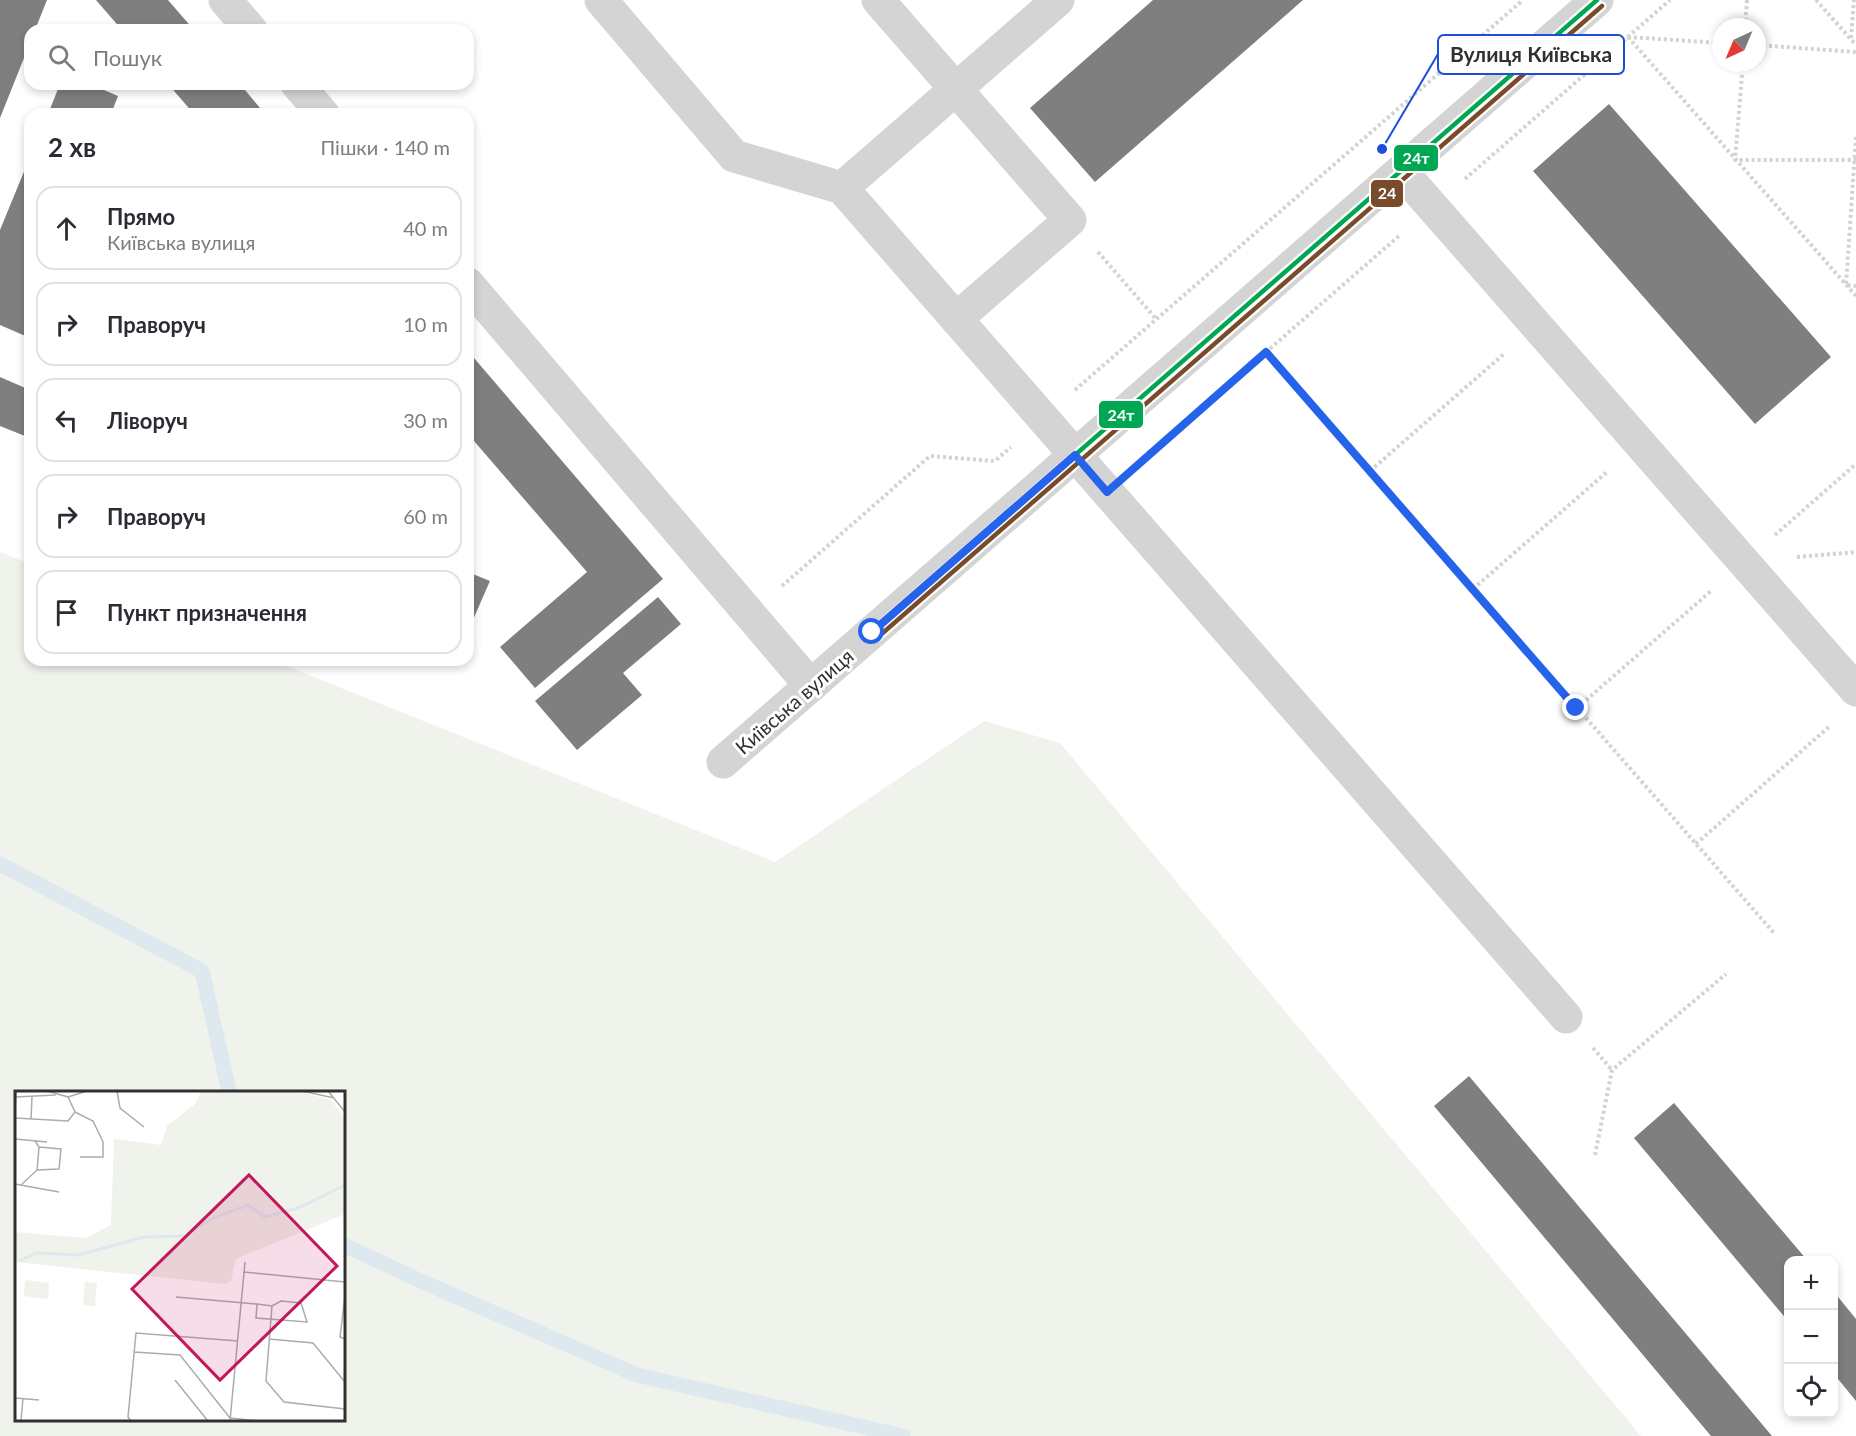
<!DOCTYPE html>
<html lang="uk">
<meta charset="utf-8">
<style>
:root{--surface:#fff;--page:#f7f7f7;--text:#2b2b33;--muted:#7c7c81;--line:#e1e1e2}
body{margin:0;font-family:Lato,sans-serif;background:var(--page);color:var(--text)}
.controls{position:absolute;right:18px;bottom:18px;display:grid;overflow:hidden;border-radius:12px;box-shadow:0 3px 9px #0003}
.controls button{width:54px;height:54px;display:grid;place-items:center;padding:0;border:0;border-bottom:2px solid var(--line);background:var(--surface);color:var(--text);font:30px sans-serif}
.compass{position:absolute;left:1712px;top:18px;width:54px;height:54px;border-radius:50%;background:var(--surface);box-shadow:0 3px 9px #0003;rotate:224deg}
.stop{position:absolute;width:18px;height:18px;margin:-14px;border:4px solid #2563eb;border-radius:50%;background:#fff}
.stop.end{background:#2563eb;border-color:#fff;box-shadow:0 2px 6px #0008}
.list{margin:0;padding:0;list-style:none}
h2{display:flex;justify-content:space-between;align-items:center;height:78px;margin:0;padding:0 24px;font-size:26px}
h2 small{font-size:20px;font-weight:400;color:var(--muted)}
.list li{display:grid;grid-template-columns:39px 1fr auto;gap:18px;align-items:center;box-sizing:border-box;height:84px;margin:0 12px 12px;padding:0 12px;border:2px solid var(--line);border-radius:18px}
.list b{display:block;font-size:22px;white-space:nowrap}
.list p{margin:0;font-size:20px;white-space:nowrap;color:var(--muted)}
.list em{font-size:20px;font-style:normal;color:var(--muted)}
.icon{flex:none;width:33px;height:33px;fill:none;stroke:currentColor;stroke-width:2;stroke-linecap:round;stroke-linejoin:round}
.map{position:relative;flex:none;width:1856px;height:1436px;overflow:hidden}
.search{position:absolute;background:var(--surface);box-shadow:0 3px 9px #0003;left:24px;top:24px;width:450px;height:66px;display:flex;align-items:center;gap:15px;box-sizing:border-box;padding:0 21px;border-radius:18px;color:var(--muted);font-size:22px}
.panel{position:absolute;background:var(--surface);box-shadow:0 3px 9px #0003;left:24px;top:108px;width:450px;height:558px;border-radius:18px}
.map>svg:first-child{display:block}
.green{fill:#f0f2ec;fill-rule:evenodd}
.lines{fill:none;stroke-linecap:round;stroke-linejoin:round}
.stream{stroke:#dde8ef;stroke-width:15}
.building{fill:#7f7f7f}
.path{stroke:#d3d3d3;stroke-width:4;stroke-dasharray:3 3;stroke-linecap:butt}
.minor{stroke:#d4d4d4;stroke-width:33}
.bus-1-casing{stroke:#fff;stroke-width:9}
.bus-2-casing{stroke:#fff;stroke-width:9}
.bus-1{stroke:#00a651;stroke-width:4.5}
.bus-2{stroke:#7a4b2a;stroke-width:4.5}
.route{stroke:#2563eb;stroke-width:8}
.labels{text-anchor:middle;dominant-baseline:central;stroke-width:6;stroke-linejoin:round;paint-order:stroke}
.street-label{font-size:20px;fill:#303030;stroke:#fff}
.inset-river{fill:none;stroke:#dde8ef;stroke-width:3}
.inset-road{fill:none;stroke:#acacac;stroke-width:1.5}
.view{fill:#c2185b;fill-opacity:0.15;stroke:#c2185b;stroke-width:3}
.inset-edge{fill:none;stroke:#303030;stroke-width:3}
.leader{fill:none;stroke:#1d4ed8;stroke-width:2}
.callout-dot{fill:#1d4ed8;stroke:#fff;stroke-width:2}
.callout{fill:#fff;stroke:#1d4ed8;stroke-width:2}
.callout-label{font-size:21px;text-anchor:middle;font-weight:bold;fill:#303030}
.line-badge{stroke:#fff;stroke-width:2}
.badge-label{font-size:16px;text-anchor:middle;font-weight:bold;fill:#fff}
</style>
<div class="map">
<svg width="1856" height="1436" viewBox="0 0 1856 1436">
<rect width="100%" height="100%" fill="#fff"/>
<path class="green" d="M0,552L30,564V660H271L775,862L984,721L1060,743L1641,1436H0ZM16,1092H344V1420H16Z"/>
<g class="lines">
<path class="stream" d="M0,864L202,971L229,1092
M344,1245L423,1282L637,1375L903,1436"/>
</g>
<path class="building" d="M0,0H47L35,30H30V43L0,118Z
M96,0H168L194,30H122Z
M1153,0H1303L1095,182L1030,108Z
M60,84H90L118,96L111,114H48Z
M168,84H240L265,114H194Z
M1609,104L1831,357L1755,424L1533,171Z
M30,157V338L0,325V230Z
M468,351L663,579L535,688L500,647L587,572L468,434Z
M0,377L30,390V438L0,426Z
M468,572L490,581L472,622L468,620Z
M658,597L681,624L623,673L642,695L577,750L535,701Z
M1469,1076L1772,1436H1711L1434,1106Z
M1674,1103L1807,1260H1788V1321L1634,1138Z
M1834,1292L1856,1319V1401L1834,1374Z"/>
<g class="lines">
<path class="path" d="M1816,0L1856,45
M1745,27L1747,0
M1628,37L1856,296
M1628,37L1721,43
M1851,38L1854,0
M1757,45L1856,52
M1743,63L1735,160H1856
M1856,137L1846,285L1856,286
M1465,179L1670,0
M1098,252L1157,320
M1266,352L1774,933
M1075,390L1523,0
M1139,463L1400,235
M1370,471L1505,353
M1775,535L1856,464
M1797,557L1856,552
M782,586L930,456L995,461L1011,447
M1473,589L1608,471
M1577,708L1711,591
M1696,844L1831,725
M1593,1048L1612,1070
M1595,1155L1612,1070L1726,974"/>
<path class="minor" d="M225,0L251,30
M601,0L734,156L842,188L1566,1017
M878,0L1070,220L956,319
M297,84L323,114
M1401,171L1856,690
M842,188L1058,0
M468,284L811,686
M723,762L1597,0"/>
<g class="bus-1-casing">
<path id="bus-1" d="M872,632L1597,0"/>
</g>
<g class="bus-2-casing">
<path id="bus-2" d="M877,638L1602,6"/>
</g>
<use href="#bus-1" class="bus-1"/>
<use href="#bus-2" class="bus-2"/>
</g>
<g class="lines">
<path class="route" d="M872,632L1075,455L1107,492L1266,352L1576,708"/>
</g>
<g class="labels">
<g class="street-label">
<text transform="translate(794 701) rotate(-41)">Київська вулиця</text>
</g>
</g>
<g transform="translate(15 1091)">
<rect width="330" height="330" fill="#fff"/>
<path d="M186,0H281L316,9L330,27V123L221,168L216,190L210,193L0,171V141L71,147L96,134L99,48L146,54L152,35L180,13ZM10,189L34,192L33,208L9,205ZM70,191L82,192L80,215L68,214Z" fill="#f0f2ec"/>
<path class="inset-river" d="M4,170L21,162L63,164L130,146L169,145L198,127L233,114L250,126L283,117L330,94"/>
<path class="inset-road" d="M102,0L105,17L129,36M287,0L319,7M313,0L330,21M0,6L41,4M53,6L72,0M60,21L78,30L88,51V66H65M0,26L1,0M0,27L53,30L60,21L53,6L32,0M16,28L17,6M0,48L32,51M22,79L44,78L46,58L24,56M0,93L44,101M6,94L22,79L24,56L20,50M229,181L330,191M161,206L242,213L257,215L266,210L286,212L292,231L241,227L242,213M330,206L325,246L330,248M257,215L251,290L269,311L330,318M254,248L298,252L330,291M119,261L165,264L215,327L243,330M160,289L193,330M0,307L24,309M6,330L8,307M116,330L113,326L121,242L223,250M215,330L230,171"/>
<path class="view" d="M234,84L322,175L205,289L117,198Z"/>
<rect width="330" height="330" class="inset-edge"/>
</g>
<path class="leader" d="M1382 149L1438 54"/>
<circle class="callout-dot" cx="1382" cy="149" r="6"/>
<rect class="callout" x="1438" y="35" width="186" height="39" rx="6"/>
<g class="callout-label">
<text x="1531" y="62">Вулиця Київська</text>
</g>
<g class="line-badge">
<rect x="1393" y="144" width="46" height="28" rx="6" fill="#00a651"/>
<rect x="1370" y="179" width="34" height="29" rx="6" fill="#7a4b2a"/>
<rect x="1098" y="400" width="46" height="29" rx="6" fill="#00a651"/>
</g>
<g class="badge-label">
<text x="1416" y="164">24т</text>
<text x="1387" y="199">24</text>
<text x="1121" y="421">24т</text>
</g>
</svg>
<div class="controls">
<button>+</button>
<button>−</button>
<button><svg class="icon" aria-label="locate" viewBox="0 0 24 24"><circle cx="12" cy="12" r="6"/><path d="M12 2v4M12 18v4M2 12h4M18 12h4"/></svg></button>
</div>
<svg class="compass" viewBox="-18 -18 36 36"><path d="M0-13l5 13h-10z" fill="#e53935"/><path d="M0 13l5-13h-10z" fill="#7c7c81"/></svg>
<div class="stop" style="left:872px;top:632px"></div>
<div class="stop end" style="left:1576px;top:708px"></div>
<div class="search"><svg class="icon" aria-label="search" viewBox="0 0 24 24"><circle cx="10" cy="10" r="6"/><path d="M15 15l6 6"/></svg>Пошук</div>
<section class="panel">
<h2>2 хв<small>Пішки · 140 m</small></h2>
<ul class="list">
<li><svg class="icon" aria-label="ahead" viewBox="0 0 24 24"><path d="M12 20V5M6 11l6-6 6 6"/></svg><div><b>Прямо</b><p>Київська вулиця</p></div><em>40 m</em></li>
<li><svg class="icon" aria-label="right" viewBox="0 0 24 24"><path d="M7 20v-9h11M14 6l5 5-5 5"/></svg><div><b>Праворуч</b></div><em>10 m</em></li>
<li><svg class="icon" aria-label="left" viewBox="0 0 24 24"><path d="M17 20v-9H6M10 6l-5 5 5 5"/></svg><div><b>Ліворуч</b></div><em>30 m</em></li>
<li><svg class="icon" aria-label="right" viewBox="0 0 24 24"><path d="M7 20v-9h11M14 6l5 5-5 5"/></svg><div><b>Праворуч</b></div><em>60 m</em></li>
<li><svg class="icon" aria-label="arrive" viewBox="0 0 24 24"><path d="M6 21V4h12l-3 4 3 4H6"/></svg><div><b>Пункт призначення</b></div></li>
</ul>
</section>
</div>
